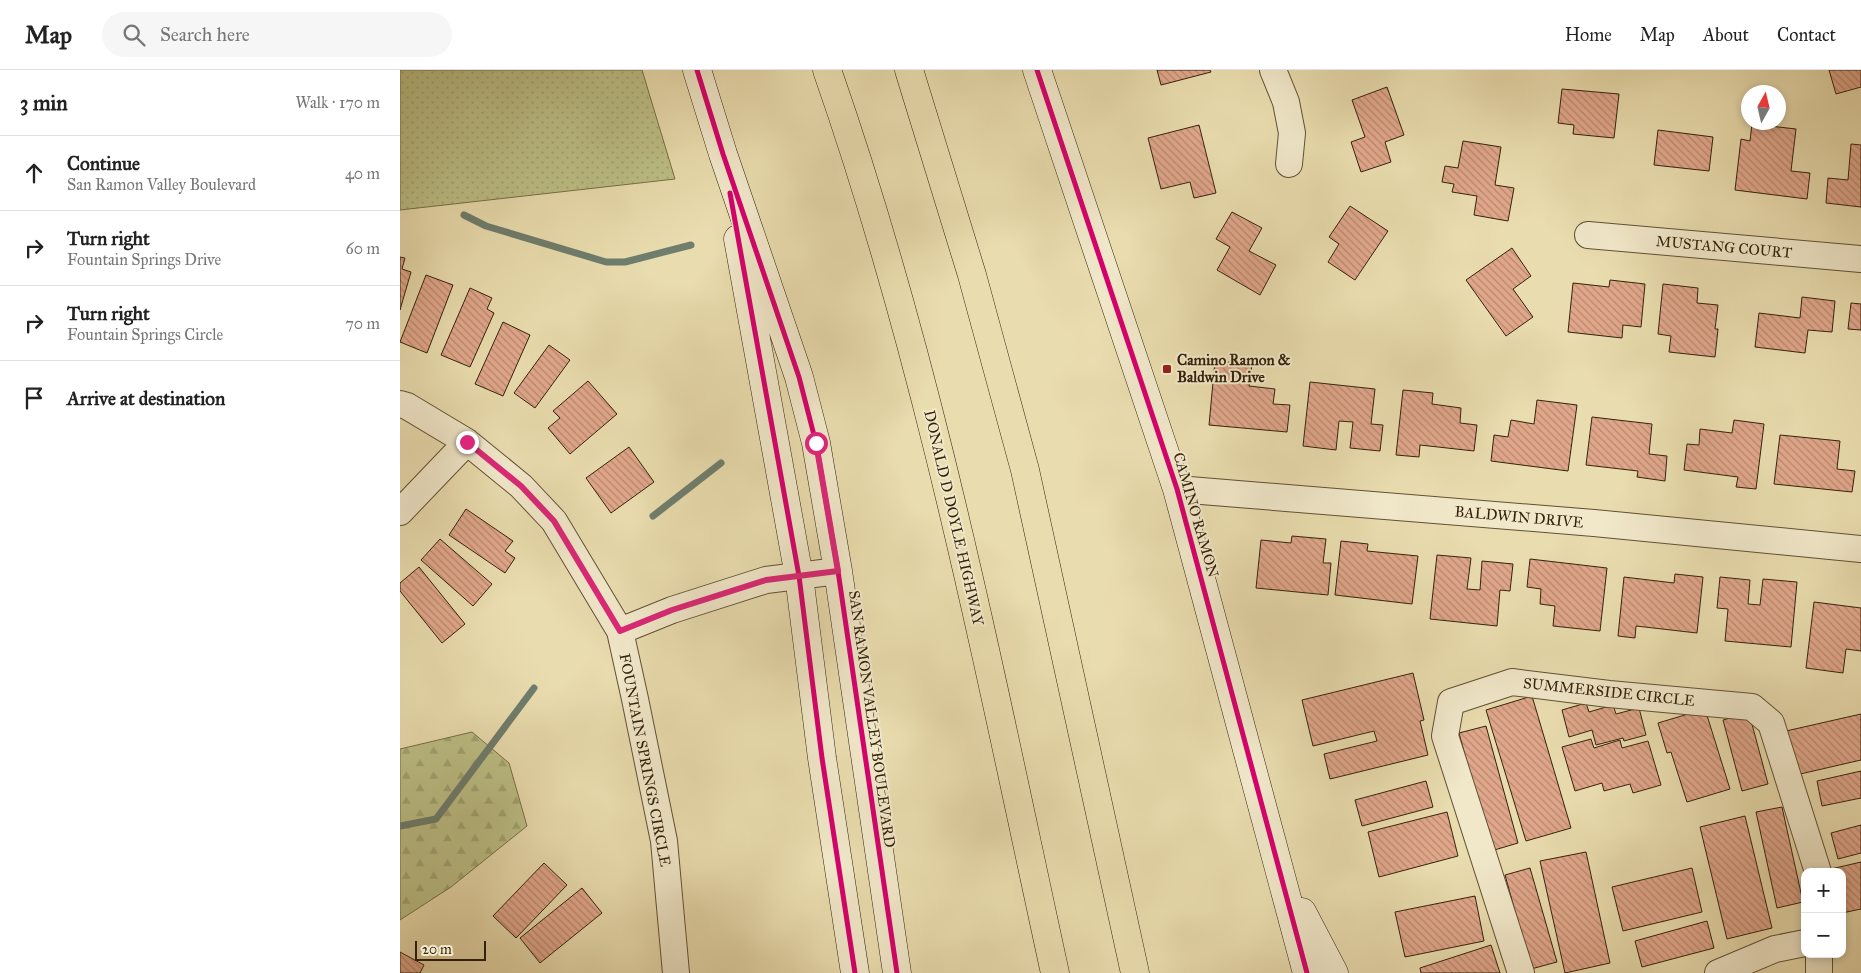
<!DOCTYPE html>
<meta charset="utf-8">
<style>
:root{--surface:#fff;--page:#f6f6f6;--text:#222;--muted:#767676;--line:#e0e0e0}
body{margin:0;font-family:"IM FELL Great Primer",serif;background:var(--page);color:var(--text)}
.controls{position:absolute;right:15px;bottom:15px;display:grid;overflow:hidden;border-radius:10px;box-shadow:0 2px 8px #0003}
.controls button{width:45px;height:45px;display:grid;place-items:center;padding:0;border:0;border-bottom:1px solid var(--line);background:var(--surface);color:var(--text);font:25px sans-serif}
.compass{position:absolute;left:1341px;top:15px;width:45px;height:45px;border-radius:50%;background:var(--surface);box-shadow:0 2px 8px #0003;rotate:8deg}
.scale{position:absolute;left:15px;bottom:12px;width:71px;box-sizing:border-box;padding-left:5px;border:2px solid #34220c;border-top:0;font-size:14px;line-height:18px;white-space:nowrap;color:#34220c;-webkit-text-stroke:4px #f1e8ca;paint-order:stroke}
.stop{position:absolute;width:15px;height:15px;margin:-11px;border:4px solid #db2777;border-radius:50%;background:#fff}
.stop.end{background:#db2777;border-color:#fff;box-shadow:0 1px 5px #0008}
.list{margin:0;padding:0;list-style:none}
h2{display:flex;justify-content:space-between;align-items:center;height:65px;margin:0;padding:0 20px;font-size:21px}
h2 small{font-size:16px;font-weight:400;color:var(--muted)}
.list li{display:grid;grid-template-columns:32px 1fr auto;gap:15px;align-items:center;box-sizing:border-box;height:75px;padding:0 20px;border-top:1px solid var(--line)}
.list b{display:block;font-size:19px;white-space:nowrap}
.list p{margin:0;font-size:16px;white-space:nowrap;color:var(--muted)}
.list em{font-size:16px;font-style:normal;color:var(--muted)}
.icon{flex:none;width:28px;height:28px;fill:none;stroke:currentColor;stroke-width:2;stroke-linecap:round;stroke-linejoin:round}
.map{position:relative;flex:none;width:1461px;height:903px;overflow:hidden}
header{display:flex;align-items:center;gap:30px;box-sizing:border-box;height:70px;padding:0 25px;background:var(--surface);border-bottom:1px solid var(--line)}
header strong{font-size:24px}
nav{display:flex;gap:28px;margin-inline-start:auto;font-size:18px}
.search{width:350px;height:45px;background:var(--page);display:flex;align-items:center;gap:12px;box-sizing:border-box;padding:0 18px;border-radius:28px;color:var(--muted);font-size:19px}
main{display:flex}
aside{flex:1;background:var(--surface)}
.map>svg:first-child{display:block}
.grass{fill:url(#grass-dots);stroke:#787049}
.forest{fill:url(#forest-firs);stroke:#787049}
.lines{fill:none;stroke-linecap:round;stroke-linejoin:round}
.stream{stroke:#6f7e6d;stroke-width:7}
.building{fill:url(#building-back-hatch);stroke:#34220c}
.street-casing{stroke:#615034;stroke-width:28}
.secondary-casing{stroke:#34220c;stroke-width:29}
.highway-casing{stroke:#34220c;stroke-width:29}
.street{stroke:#f1e8ca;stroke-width:26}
.secondary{stroke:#f1e8ca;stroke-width:28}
.highway{stroke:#e9dcae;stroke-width:28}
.cycleway-casing{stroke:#f1e8ca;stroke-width:8}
.cycleway{stroke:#d6006c;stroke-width:5}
.route{stroke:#db2777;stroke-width:6}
.poi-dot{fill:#8f2418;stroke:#f1e8ca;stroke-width:2}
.labels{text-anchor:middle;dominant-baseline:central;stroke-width:4;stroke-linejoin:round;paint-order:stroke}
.street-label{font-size:15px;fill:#34220c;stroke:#f1e8ca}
.poi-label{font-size:15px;font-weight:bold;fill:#34220c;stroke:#f1e8ca;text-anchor:start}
</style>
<header>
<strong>Map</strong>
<div class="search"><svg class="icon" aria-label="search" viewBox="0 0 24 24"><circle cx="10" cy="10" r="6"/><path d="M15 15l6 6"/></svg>Search here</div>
<nav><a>Home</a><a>Map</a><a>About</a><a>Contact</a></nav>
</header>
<main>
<aside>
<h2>3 min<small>Walk · 170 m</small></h2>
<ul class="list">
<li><svg class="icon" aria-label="ahead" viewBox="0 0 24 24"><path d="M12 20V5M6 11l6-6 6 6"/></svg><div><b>Continue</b><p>San Ramon Valley Boulevard</p></div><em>40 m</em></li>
<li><svg class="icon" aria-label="right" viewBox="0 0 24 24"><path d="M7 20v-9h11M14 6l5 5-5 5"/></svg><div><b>Turn right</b><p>Fountain Springs Drive</p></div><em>60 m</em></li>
<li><svg class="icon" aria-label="right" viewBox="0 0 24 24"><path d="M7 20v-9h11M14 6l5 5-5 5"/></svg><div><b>Turn right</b><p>Fountain Springs Circle</p></div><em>70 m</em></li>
<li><svg class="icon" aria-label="arrive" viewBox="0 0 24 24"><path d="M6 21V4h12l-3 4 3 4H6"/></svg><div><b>Arrive at destination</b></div></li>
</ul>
</aside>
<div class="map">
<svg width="1461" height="903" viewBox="0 0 1461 903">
<defs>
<pattern id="grass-dots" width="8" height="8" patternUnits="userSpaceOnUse" patternTransform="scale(1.25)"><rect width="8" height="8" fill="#bcbf86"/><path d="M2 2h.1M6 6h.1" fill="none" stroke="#a2a472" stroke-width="1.8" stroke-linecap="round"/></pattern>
<pattern id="forest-firs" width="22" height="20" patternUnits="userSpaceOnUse" patternTransform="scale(1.25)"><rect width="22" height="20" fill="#bcbf86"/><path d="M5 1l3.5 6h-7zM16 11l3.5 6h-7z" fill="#a2a472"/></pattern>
<pattern id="building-back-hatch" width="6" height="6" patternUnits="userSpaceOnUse" patternTransform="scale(1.25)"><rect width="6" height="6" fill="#e1a78b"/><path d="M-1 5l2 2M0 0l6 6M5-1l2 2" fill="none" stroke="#b78870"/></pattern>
</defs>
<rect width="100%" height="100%" fill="#e9dcae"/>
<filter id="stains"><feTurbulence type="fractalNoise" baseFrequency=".004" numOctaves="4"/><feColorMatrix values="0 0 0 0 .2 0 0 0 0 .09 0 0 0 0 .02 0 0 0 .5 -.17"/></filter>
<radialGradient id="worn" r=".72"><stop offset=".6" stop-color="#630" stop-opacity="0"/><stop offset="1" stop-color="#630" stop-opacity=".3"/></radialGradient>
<path class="grass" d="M0,0H242L275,109L0,140Z"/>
<path class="forest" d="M72,662L109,693L127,756L51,817L0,850V679Z"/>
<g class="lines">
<path class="stream" d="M64,145L86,156L206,192H225L291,175
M253,446L321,393
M0,756L36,749L134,618"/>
</g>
<path class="building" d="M757,0H810L811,2L761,15Z
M1429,0H1461V17L1436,24Z
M987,17L1004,65L985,72L991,92L961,102L951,72L965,67L952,30Z
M1162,19L1219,24L1214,68L1173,64L1174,55L1158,53Z
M1352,54L1396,59L1391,101L1410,103L1407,129L1335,120L1341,69L1350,71Z
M799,55L816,123L794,128L790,112L761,119L748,68Z
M1258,60L1313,67L1309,101L1254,95Z
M1063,71L1101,77L1095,115L1114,118L1108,151L1074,145L1077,126L1052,122L1054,114L1042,112L1045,96L1058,98Z
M1451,74L1461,75V137L1426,133L1428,108L1448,110Z
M950,136L988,161L955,210L928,192L939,174L929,167Z
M832,142L862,158L849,181L876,195L860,225L817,200L830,177L816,169Z
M1112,178L1131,206L1113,219L1133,247L1106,266L1066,210Z
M0,187L5,188L2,199L11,202L0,240Z
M26,205L53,215L27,283L0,272Z
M1210,210L1245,214L1241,257L1223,255L1222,268L1168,262L1173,213L1209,217Z
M1263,214L1298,218L1297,233L1318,235L1315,259H1318L1315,287L1269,282L1271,266L1258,264Z
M70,218L92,228L87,239L94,243L70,297L41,285Z
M1402,227L1435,231L1432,262L1408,260L1405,283L1355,277L1359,243L1400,248Z
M1451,233L1461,234V260L1448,259Z
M103,252L130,265L103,326L75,314Z
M149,275L170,290L135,338L114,323Z
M815,291L852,294L849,316L875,319L873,334L890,335L887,362L809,355Z
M188,311L217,344L170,384L148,358L160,348L153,341Z
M910,312L975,319L971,354L983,355L980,381L950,378L953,352L939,351L936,380L903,376Z
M1003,320L1033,323L1032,334L1061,338L1060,353L1077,355L1074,381L1020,375L1019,387L996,385Z
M1137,330L1177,335L1168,401L1091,391L1094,365L1108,367L1111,350L1134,354Z
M1192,347L1252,354L1249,384L1267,386L1265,411L1237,407L1238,401L1186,395Z
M1334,350L1364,354L1356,419L1336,417L1338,407L1284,400L1287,374L1299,375L1300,359L1332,363Z
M1380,365L1440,371L1437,399L1455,401L1452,422L1374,414Z
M229,377L254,412L211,443L186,408Z
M66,439L113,471L105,481L115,488L105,503L49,465Z
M892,466L926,469L923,493H931L928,525L856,518L861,470L891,473Z
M40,469L92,514L73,536L21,490Z
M941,471L968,474L967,481L1018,486L1012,534L935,525Z
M1037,485L1071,488L1067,519L1080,520L1082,491L1113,494L1110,521L1100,520L1097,556L1030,549Z
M1130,489L1207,498L1200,561L1153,556L1155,536L1140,534L1141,519L1127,517Z
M19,497L65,554L42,573L0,521V513Z
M1275,504L1303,507L1297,563L1236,556L1235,568L1218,566L1224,507L1274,513Z
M1320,507L1350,510L1348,534L1360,535L1363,509L1397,512L1391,577L1325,571L1328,539L1317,538Z
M1414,532L1461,538V581L1446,579L1443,603L1406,598Z
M1013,603L1024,650L1020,651L1028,685L930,709L924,684L977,671L974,661L913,676L902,630Z
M1132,626L1171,758L1126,771L1086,640Z
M1186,633L1189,642L1213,635L1216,644L1239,638L1246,665L1224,671L1223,668L1196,675L1192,660L1169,667L1162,640Z
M1305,639L1330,719L1287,732L1271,682L1267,683L1258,653Z
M1349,643L1368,714L1342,721L1323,650Z
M1461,644V690L1396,705L1386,661Z
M1086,656L1118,773L1091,781L1059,663Z
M1191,669L1194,678L1220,670L1222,678L1248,671L1261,715L1233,723L1230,714L1204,721L1202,713L1175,721L1162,677Z
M1461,701V728L1422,736L1417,711Z
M1026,711L1033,737L962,756L955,730Z
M1382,737L1403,832L1377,838L1356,742Z
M1047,742L1058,786L979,807L968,762Z
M1345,746L1372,858L1327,869L1300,757Z
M1461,755V783L1438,789L1431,763Z
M1186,782L1210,893L1165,903L1140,791Z
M1461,792V839L1442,843V802H1432L1431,799Z
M144,793L167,815L116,868L93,846Z
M1130,798L1157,892L1131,899L1105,805Z
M1292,798L1302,842L1223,861L1212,817Z
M182,818L202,843L140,893L120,868Z
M1075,826L1084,871L1005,887L995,842Z
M1307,851L1314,878L1242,897L1235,871Z
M1091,875L1100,903H1021L1020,898Z
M0,882L24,895L20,903H0Z"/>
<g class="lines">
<g class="street-casing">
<path id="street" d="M873,0L886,32L892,63L889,94
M1188,165L1461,189
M0,334L7,336L67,372L121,416L154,451L220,561L235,629L264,771L276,903
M777,419L1194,453L1461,479
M0,442L67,372
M220,561L272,540L366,510L438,501
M1419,884V903
M1121,903L1045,666L1051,632L1112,612L1209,624L1352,637L1371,653L1418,802
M1318,903L1375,879L1405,873"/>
</g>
<g class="secondary-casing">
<path id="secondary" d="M297,0L323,84L399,307L416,373L438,501L497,903
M637,0L777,419L907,903
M338,169L399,506L422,688L455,903
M902,842L934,903"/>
</g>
<g class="highway-casing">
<path id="highway" d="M427,0C530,294 589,600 655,903
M509,0L572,205L625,400L735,903"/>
</g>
<use href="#street" class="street"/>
<use href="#secondary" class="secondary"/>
<use href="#highway" class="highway"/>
<g class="cycleway-casing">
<path id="cycleway" d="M297,0L323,84L399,307L416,373L438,501L497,903
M637,0L777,419L907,903
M330,123L399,506L422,688L455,903"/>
</g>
<use href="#cycleway" class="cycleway"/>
</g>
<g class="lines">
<path class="route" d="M67,372L121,416L154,451L220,561L272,540L366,510L438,501L416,373"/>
</g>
<rect class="poi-dot" x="762" y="294" width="10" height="10" rx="2.5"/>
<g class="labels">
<g class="street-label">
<text transform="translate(1324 177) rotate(5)">MUSTANG COURT</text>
<text transform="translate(796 445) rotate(74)">CAMINO RAMON</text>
<text transform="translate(1119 447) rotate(5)">BALDWIN DRIVE</text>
<text transform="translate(554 448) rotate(77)">DONALD D DOYLE HIGHWAY</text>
<text transform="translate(1209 622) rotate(6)">SUMMERSIDE CIRCLE</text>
<text transform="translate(472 649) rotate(82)">SAN RAMON VALLEY BOULEVARD</text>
<text transform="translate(245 690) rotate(79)">FOUNTAIN SPRINGS CIRCLE</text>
</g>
<g class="poi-label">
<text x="777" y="290">Camino Ramon &amp;<tspan x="777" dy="17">Baldwin Drive</tspan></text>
</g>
</g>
<rect width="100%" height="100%" filter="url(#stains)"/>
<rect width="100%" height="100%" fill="url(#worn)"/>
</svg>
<div class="controls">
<button>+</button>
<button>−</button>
</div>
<svg class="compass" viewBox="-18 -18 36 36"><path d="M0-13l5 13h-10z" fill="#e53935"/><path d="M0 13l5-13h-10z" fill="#767676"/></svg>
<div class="scale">20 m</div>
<div class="stop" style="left:416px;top:373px"></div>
<div class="stop end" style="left:67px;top:372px"></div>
</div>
</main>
